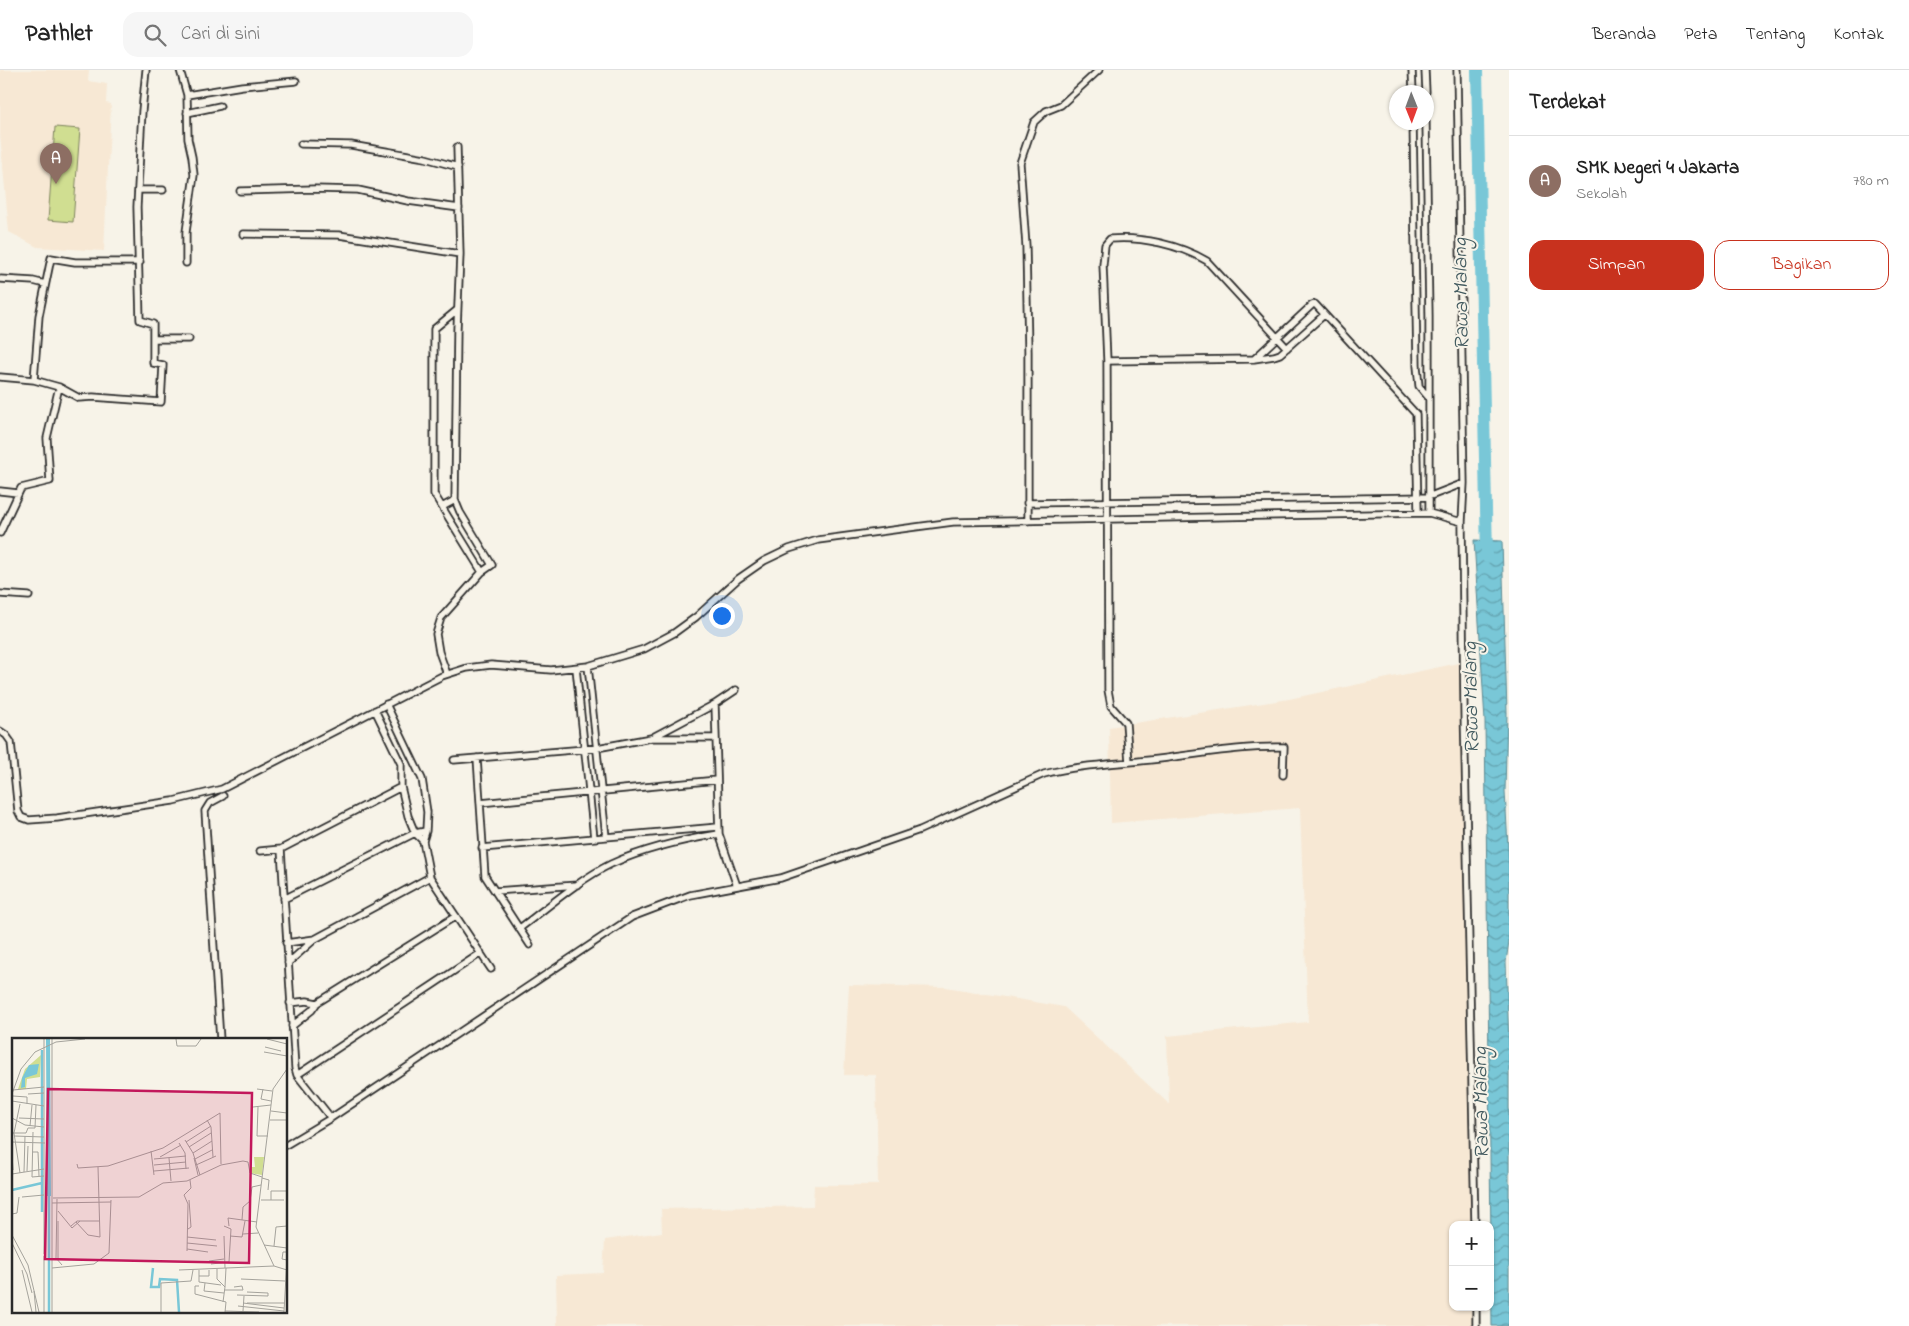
<!DOCTYPE html>
<html lang="id">
<meta charset="utf-8">
<style>
:root{--surface:#fff;--page:#f6f6f6;--text:#222;--muted:#767676;--line:#e0e0e0;--accent:#c8321e}
body{margin:0;font-family:"Indie Flower",sans-serif;background:var(--page);color:var(--text)}
.controls{position:absolute;right:15px;bottom:15px;display:grid;overflow:hidden;border-radius:10px;box-shadow:0 1px 4px #0004}
.controls button{width:45px;height:45px;display:grid;place-items:center;padding:0;border:0;border-bottom:1px solid var(--line);background:var(--surface);color:var(--text);font:25px sans-serif}
.compass{position:absolute;left:1389px;top:15px;width:45px;height:45px;border-radius:50%;background:var(--surface);box-shadow:0 1px 4px #0004;rotate:179deg}
.you{position:absolute;left:721px;top:545px;width:18px;height:18px;margin:-12px;border:4px solid #fff;border-radius:50%;background:#1a73e8;box-shadow:0 0 0 8px #1a73e833}
.badge{display:grid;place-items:center;width:32px;height:32px;border-radius:50%;background:var(--accent);color:#fff;font-size:16px;font-weight:700}
.pin{position:absolute;translate:-50% -41px;filter:drop-shadow(0 1px 2px #0008)}
.pin::after{content:'';position:absolute;top:26px;width:18px;height:15px;background:inherit;clip-path:polygon(0 0,100% 0,50% 100%)}
.list{margin:0;padding:0;list-style:none}
h2{display:flex;justify-content:space-between;align-items:center;height:65px;margin:0;padding:0 20px;font-size:21px}
h2 small{font-size:16px;font-weight:400;color:var(--muted)}
.list li{display:grid;grid-template-columns:32px 1fr auto;gap:15px;align-items:center;box-sizing:border-box;height:90px;padding:0 20px;border-top:1px solid var(--line)}
.list b{display:block;font-size:19px;white-space:nowrap}
.list p{margin:0;font-size:16px;white-space:nowrap;color:var(--muted)}
.list em{font-size:16px;font-style:normal;color:var(--muted)}
.actions{display:flex;gap:10px;padding:15px 20px}
.actions a{flex:1;padding:11px 0;border:1px solid var(--accent);border-radius:15px;text-align:center;font-size:18px;color:var(--accent)}
.actions .main{background:var(--accent);color:#fff}
.icon{flex:none;width:28px;height:28px;fill:none;stroke:currentColor;stroke-width:2;stroke-linecap:round;stroke-linejoin:round}
.map{position:relative;flex:none;width:1509px;height:1256px;overflow:hidden}
header{display:flex;align-items:center;gap:30px;box-sizing:border-box;height:70px;padding:0 25px;background:var(--surface);border-bottom:1px solid var(--line)}
header strong{font-size:24px}
nav{display:flex;gap:28px;margin-inline-start:auto;font-size:18px}
.search{width:350px;height:45px;background:var(--page);display:flex;align-items:center;gap:12px;box-sizing:border-box;padding:0 18px;border-radius:15px;color:var(--muted);font-size:19px}
main{display:flex}
aside{flex:1;background:var(--surface)}
.map>svg:first-child{display:block}
.built{fill:#f7e8d4}
.park{fill:#d0de91;stroke:#7e845e}
.water{fill:url(#water-waves);stroke:#5a8992}
.lines{fill:none;stroke-linecap:round;stroke-linejoin:round}
.river{stroke:#79c7d7;stroke-width:12}
.minor-casing{stroke:#2b2b2b;stroke-width:9}
.minor{stroke:#f7f3e8;stroke-width:5.5}
.labels{text-anchor:middle;dominant-baseline:central;stroke-width:4;stroke-linejoin:round;paint-order:stroke}
.water-label{font-size:21px;font-style:italic;fill:#425a5f;stroke:#f7f3e8}
.inset-river{fill:none;stroke:#79c7d7;stroke-width:2.5}
.inset-road{fill:none;stroke:#a5a39c;stroke-width:1}
.view{fill:#c2185b;fill-opacity:0.15;stroke:#c2185b;stroke-width:2.5}
.inset-edge{fill:none;stroke:#2b2b2b;stroke-width:2.5}
</style>
<header>
<strong>Pathlet</strong>
<div class="search"><svg class="icon" aria-label="search" viewBox="0 0 24 24"><circle cx="10" cy="10" r="6"/><path d="M15 15l6 6"/></svg>Cari di sini</div>
<nav><a>Beranda</a><a>Peta</a><a>Tentang</a><a>Kontak</a></nav>
</header>
<main>
<div class="map">
<svg width="1509" height="1256" viewBox="0 0 1509 1256">
<defs>
<pattern id="water-waves" width="16" height="10" patternUnits="userSpaceOnUse" patternTransform="scale(1.25)"><rect width="16" height="10" fill="#79c7d7"/><path d="M0 5q4-4 8 0t8 0" fill="none" stroke="#63a2af"/></pattern>
</defs>
<rect width="100%" height="100%" fill="#f7f3e8"/>
<filter id="ink" filterUnits="userSpaceOnUse"><feTurbulence type="fractalNoise" baseFrequency=".02" numOctaves="2"/><feDisplacementMap in="SourceGraphic" scale="10" xChannelSelector="R" yChannelSelector="G"/><feConvolveMatrix kernelMatrix="1 2 1 2 8 2 1 2 1" color-interpolation-filters="sRGB"/></filter>
<g filter="url(#ink)">
<path class="built" d="M0,0H89L88,11L107,14L106,33L111,34L104,181L37,177L9,162L0,65Z
M1463,592L1478,1155H1453V1237H1480L1481,1256H557L556,1205L603,1203L605,1170L662,1162L661,1139L813,1136L814,1115H878L876,1005H844L849,915L946,917L1064,937L1169,1034L1167,966L1308,952L1300,738L1111,753L1109,657L1289,629Z"/>
<path class="park" d="M55,57L80,59L73,152L48,150Z"/>
<path class="water" d="M1474,470L1502,471L1507,643L1505,721L1509,796V871L1506,892L1509,975V1256H1492L1485,651Z"/>
<g class="lines">
<path class="river" d="M1477,0L1487,487"/>
<g class="minor-casing">
<path id="minor" d="M146,0L142,41L137,137L140,250L153,254V269H189
M180,0L187,25L188,69L192,87L194,105L186,162V193
M1412,0L1413,22
M1425,0L1426,22
M1457,0L1464,413L1462,452L1464,640L1475,1155
M187,25L242,16L296,11
M187,43L220,36
M1413,52L1417,296L1419,316L1429,328
M1426,52L1429,245V443
M301,74L351,75L425,88L458,97
M138,120H163
M240,121L315,119L358,120L408,131L459,138
M243,164L339,165L460,184
M0,209L33,211L45,214
M457,240L434,259V424L482,502
M1254,289L1312,235L1315,234L1416,344L1418,443
M1107,291L1254,289L1274,286L1280,284L1324,245
M0,307L34,310L59,317L79,328L93,327L161,332L163,295L153,293V269
M34,310L39,246L51,188L75,192H140
M0,421L18,423
M1027,433L1428,427L1464,413
M442,437L455,430
M1028,451V281L1026,176L1020,93L1034,52L1046,41L1061,35L1099,0
M0,463L21,418L50,411L47,368L59,317
M0,524L29,526
M588,596L606,767
M576,598L594,768
M447,604L439,582L436,564L441,548L482,502L492,495L460,442L455,430L457,259L460,184L457,77
M386,634L422,709L427,742L426,761L423,771L430,807L491,899
M715,634L719,764L737,816
M375,640L401,694V717L408,746L415,763L423,771
M0,661L6,665L11,672L18,741L21,747L29,750L57,748L173,731L222,719L442,606L467,598L491,595L551,600L588,596L644,579L674,563L696,547L738,509L764,491L789,479L818,470L953,452L1429,443L1462,452
M653,667L715,634L736,620
M477,688L485,806L530,875
M454,690L597,678L651,668H716
M1129,692L1126,653L1111,636L1108,620L1107,291L1103,195L1105,175L1110,169C1141,166 1180,175 1207,191L1287,278
M480,733L717,710
M482,778L718,757
M281,779L295,998L297,1005L331,1048
M260,781L281,779L401,717
M495,821L577,815
M284,829L415,763L426,761
M520,858C548,837 580,809 611,794C646,778 682,770 719,764
M286,873L315,869
M288,893L315,869L430,807
M290,933L307,931L317,933
M292,956L312,940L317,933L456,846
M220,970L205,741L210,733L223,726
M297,1005L481,883
M286,1075L331,1048L632,847L690,825L781,808L920,760L1044,704C1078,695 1115,694 1150,690C1194,685 1239,676 1284,677L1283,705
M1476,1237V1256"/>
</g>
<use href="#minor" class="minor"/>
</g>
</g>
<g class="labels">
<g class="water-label">
<text transform="translate(1462 224) rotate(-91)">Rawa Malang</text>
<text transform="translate(1472 628) rotate(-91)">Rawa Malang</text>
<text transform="translate(1482 1033) rotate(-91)">Rawa Malang</text>
</g>
</g>
<g transform="translate(12 968)">
<rect width="275" height="275" fill="#f7f3e8"/>
<path d="M242,119H252L250,137L238,135V129H243Z" fill="#d0de91"/>
<path d="M29,17L28,39L15,41L14,51H6L13,31Z" fill="#d0de91"/>
<path d="M34,1H38L39,158H35ZM27,26L25,36L13,40V49L9,50L10,40L17,27Z" fill="#79c7d7"/>
<path class="inset-river" d="M30,12V174M0,152L30,145M37,155V274M141,230L139,249H147L148,241L165,242L167,274"/>
<path class="inset-road" d="M164,1L165,8H184L189,1M255,1L275,6M253,9L269,13M252,14L275,18M275,31L261,51L244,189L262,228L275,232M245,51L260,53M251,51L249,61L259,63M1,52L32,49M0,56L9,31L23,14L44,4L73,1M16,56L32,55M1,58L15,59V66M0,63L32,68M8,66L2,95L8,135M241,69L259,67M246,69L245,98H256M259,73L275,75M0,80L13,87L32,89M7,80L32,81M195,82L199,89L201,119M258,82H275M18,88L20,67M21,94L20,139L32,138M1,95H14L16,90H23L24,67M2,98L32,99M173,102L181,115L188,137M0,104L33,105M174,104L199,88M167,105L173,115L174,131M177,109L199,95M139,113L142,137M20,114H26L27,138M181,115L200,103M0,116L1,132M148,119L169,107M157,120L159,143M182,120L186,137M142,121L174,118M183,121L200,112M65,126L66,130L96,128L151,110L208,75L209,126M142,127L174,124M184,127L204,118M15,133L16,108M142,133L177,130M12,134L13,98M0,136L32,131M250,140L257,142L256,152M10,159L32,157M41,160L127,159L151,145L175,143L209,127L231,123L236,124L238,135L250,139M45,161L44,220L50,227M249,162H272M259,162V153H275M40,165L99,164M46,173L60,190L68,183M0,176L5,175L7,159M230,182L231,169L238,163L240,149L249,147M64,184L76,197L88,199L86,129M59,188L65,183H88M217,188L216,180L245,184M176,191L179,189L177,162M231,196L246,195M0,197L16,227L27,274M212,198L213,230M218,198L230,199L233,183M175,199L204,202M0,205L15,236L20,255M175,205L205,208M252,207L275,210M262,208L264,189L275,188M175,211L196,214M175,213L176,166L172,157L179,150L178,142M32,216V1M32,218V274M46,222V183M275,222L270,221L271,214H275M197,223L212,221M199,226L217,224L219,191L212,188M40,230L82,226L97,215L99,162M205,231V241L213,249L211,264M10,232L20,274M167,232L262,228M187,232V244L209,247M187,238H197V232M229,241L273,243M193,245L192,253L212,255M187,248H183V256L214,264L213,274M213,249L214,230M212,252H231L230,248L222,249M22,253L24,274M225,257L256,258V255L235,254M231,265L272,270M235,265H272M226,268L272,273M213,273L247,274M231,273L232,258M40,274V1M149,274V245L179,243L181,232M272,274L275,220"/>
<path class="view" d="M36,51L240,55L237,225L33,221Z"/>
<rect width="275" height="275" class="inset-edge"/>
</g>
</svg>
<div class="controls">
<button>+</button>
<button>−</button>
</div>
<svg class="compass" viewBox="-18 -18 36 36"><path d="M0-13l5 13h-10z" fill="#e53935"/><path d="M0 13l5-13h-10z" fill="#767676"/></svg>
<div class="you"></div>
<div class="pin badge" style="left:56px;top:114px;background:#8d6e63">A</div>
</div>
<aside>
<h2>Terdekat<small></small></h2>
<ul class="list">
<li><span class="badge" style="background:#8d6e63">A</span><div><b>SMK Negeri 4 Jakarta</b><p>Sekolah</p></div><em>780 m</em></li>
</ul>
<div class="actions"><a class="main">Simpan</a><a>Bagikan</a></div>
</aside>
</main>
